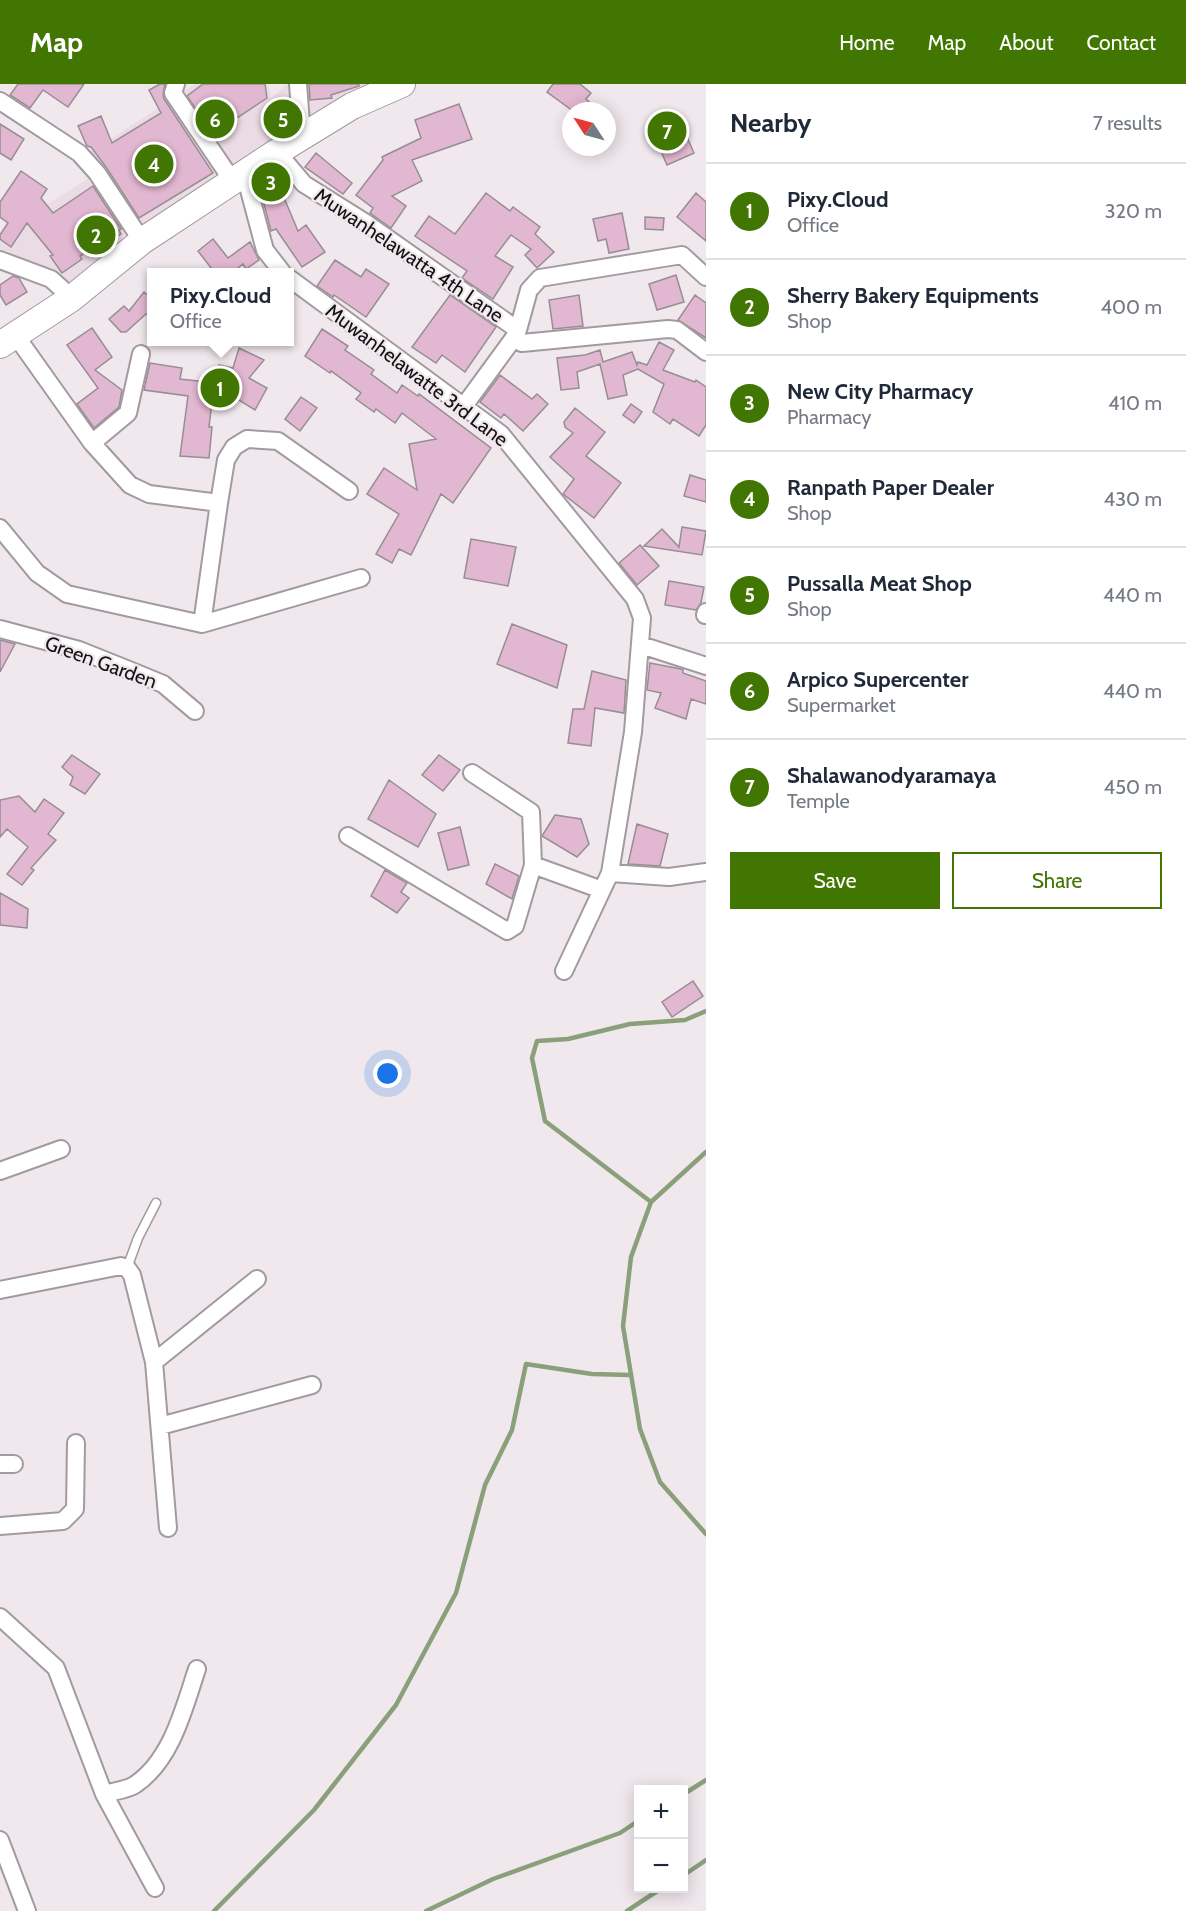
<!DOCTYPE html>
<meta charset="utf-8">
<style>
:root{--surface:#fff;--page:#f2f2f3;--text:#1f2937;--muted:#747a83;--line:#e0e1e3;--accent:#417602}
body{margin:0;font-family:Cabin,sans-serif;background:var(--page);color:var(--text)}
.controls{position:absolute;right:18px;bottom:18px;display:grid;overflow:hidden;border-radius:0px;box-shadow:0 3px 15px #0003}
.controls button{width:54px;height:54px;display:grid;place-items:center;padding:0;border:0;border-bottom:2px solid var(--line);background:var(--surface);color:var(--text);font:30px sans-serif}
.compass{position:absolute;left:562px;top:18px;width:54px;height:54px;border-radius:50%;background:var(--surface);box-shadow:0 3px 15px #0003;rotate:306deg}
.you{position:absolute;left:388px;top:990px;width:21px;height:21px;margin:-15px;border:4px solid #fff;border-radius:50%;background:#1a73e8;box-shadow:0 0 0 9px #1a73e833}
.badge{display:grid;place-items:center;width:39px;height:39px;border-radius:50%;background:var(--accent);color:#fff;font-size:20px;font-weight:700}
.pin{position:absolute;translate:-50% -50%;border:3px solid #fff;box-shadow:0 2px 6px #0006}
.popup{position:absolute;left:147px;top:184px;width:147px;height:78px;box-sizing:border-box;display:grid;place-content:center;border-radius:0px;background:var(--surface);filter:drop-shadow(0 2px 4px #0005);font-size:20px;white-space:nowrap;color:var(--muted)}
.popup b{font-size:22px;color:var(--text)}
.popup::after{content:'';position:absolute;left:50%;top:100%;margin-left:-12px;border:12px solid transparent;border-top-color:var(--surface)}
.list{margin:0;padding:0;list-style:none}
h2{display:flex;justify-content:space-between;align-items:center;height:78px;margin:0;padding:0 24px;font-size:26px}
h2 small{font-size:20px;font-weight:400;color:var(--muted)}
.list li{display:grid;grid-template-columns:39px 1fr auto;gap:18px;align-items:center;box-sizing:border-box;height:96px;padding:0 24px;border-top:2px solid var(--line)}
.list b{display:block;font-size:22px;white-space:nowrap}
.list p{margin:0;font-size:20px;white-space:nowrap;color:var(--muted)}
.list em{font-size:20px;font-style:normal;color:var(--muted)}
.actions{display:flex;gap:12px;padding:18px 24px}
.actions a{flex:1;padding:14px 0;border:2px solid var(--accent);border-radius:0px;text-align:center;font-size:21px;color:var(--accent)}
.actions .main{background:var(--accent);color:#fff}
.map{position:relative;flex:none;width:706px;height:1827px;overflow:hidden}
header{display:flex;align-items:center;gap:36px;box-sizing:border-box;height:84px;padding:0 30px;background:var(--accent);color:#fff}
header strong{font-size:28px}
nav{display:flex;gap:33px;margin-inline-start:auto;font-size:21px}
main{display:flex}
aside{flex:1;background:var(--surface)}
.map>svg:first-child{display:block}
.built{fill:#ebdbe4}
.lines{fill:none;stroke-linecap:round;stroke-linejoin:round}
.stream{stroke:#89a07a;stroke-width:4.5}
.building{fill:#e2b7d1;stroke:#968e93;stroke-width:1.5}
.service-casing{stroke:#a39a9f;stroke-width:11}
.minor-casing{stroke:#a39a9f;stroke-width:20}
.primary-casing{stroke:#a39a9f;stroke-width:28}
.service{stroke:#fff;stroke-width:8}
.minor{stroke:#fff;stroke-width:16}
.primary{stroke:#fff;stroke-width:26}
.labels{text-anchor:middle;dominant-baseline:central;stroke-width:4.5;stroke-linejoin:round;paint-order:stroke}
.street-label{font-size:20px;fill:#141113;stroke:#f1e8ed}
</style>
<header>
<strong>Map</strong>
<nav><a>Home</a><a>Map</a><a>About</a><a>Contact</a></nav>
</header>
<main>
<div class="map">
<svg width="706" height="1827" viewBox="0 0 706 1827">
<rect width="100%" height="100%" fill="#f1e8ed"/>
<path class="built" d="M195,0H268L271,15L287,0H390L72,206L0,173V148L22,115L38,126L97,89L89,69Z"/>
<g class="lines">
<path class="stream" d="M706,1068L651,1118L631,1173L623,1242L640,1345L660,1398L706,1450
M651,1118L545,1037L532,974L537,957L568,955L630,940L685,936L706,927
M684,1710L706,1696
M684,1791L706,1776
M214,1827L314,1726L396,1621L456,1509L485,1401L512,1346L526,1280L592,1290L630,1291
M426,1827L493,1795L620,1749L638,1737
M627,1827L662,1804"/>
</g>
<path class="building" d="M18,0H84L68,23L43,6L30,24L10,11Z
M160,0H165L163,10L164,15L213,89L139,134L106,83L91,63L87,62L78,42L101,32L112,59L161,29L149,6Z
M203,0H265L267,14L213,50L187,12Z
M309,0H359V2L331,11L332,14L310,16Z
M553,0H580L591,9L586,15L599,27H573L547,8Z
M459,20L472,55L412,76L422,97L392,112L406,122L391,144L370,129L373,124L356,111L383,76L382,73L421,54L415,36Z
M680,37L694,69L667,81L653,49Z
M0,40L24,55L11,76L0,69Z
M316,69L352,99L343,110L305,83Z
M21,87L47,105L41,114L53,129L93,102L121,145L119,146L121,150L103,161L102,158L80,172L82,175L62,189L50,172L53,171L27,139L11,163L0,155V151L8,139L0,133V118Z
M282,109L298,147L306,141L325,168L302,183L276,145L271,147L263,116Z
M486,109L510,127L513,123L540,143L535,150L554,168L537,184L525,171L531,165L511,151L495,172L513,183L493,215L462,194L467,187L415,152L429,132L455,150Z
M696,109L706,118V157L677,133Z
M622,129L629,165L609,169L606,155L598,157L593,135Z
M645,133L664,134L663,146L645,145Z
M213,155L228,174L250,158L259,176L246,185L243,180L232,189H215L198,167Z
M335,176L361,193L366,185L389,200L366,233L334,211L333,213L317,202Z
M676,191L684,218L657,226L649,200Z
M13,192L19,194L27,208L6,221L0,211V201Z
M144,208L151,214V234L146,230L126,248H121L109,235L124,222L129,227Z
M450,211L496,243L465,288L442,271L436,279L412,263Z
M579,211L583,242L553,245L549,216Z
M695,211L706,219V254L678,236Z
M92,244L112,273L95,286L122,306L119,323L94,344L77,320L98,304L67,261Z
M322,245L348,262L345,266L374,286L371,290L397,309L402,301L418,312L419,310L491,364L453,419L441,410L411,471L399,465L392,479L376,470L399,430L367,410L384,384L417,406L409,360L436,355L402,329L395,339L376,325L374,328L356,315L361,309L331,287L330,289L305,272Z
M659,258L674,266L663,286L695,298L696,296L706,303V341L699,352L673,335L670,340L653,328L664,300L638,285L623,291L627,311L608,315L600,280L577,288L579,304L561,306L557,274L585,271L600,266L603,278L632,268L637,281L638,278L647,281Z
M239,264L264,276L249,294L267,304L255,326L234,313L229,322L212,318L209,343H212L209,374L180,372L188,312L144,306L150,279L182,284L180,295L216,299L219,281L233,284Z
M500,291L532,315L537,310L548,320L523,347L504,330L501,334L480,318Z
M301,313L317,324L300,347L285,335Z
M631,320L642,328L634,339L623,331Z
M575,324L605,348L586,372L621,399L594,434L563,410L574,395L550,373L573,349L565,343L564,338Z
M690,391L706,396V418L684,412Z
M682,443L706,447L702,471L644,462L662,445L679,463Z
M471,455L516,463L508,502L464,494Z
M640,461L659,482L637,501L619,479Z
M669,497L704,503L701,519L696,526L665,521Z
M512,540L567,561L557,604L497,580Z
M0,556L15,560L0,588Z
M650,579L681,585L683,586V589L706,597V620L691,615L686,635L655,624L661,609L647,606Z
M592,587L626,596L624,629L595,624L591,662L568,659L573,625H584Z
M72,671L100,690L85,710L70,701L73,693L62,683Z
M439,671L460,686L443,707L422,691Z
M389,696L436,730L418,763L368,735Z
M19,712L35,728L44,715L64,729L48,750L56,756L31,784L34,786L22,801L7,790L28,763L7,745L0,753V716Z
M555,731L581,735L589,760L577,773L542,752Z
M637,740L668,750L660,782L628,780Z
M460,743L469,781L448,786L438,749Z
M495,780L519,792L512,815L486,800Z
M385,786L407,799L401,808L409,814L397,829L371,812Z
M0,809L28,825L27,844L0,841Z
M693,897L703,912L672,933L662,918Z"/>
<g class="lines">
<g class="service-casing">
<path id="service" d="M127,1184L138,1154L156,1119"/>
</g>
<g class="minor-casing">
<path id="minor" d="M176,0L173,9L234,99
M298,0L302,53
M0,17L79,69L97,89L142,157
M277,68L304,100L366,139L518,246
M245,91L265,166L282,188
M0,176L51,195L72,214
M289,194L501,350L635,515L642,534L633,648L610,789L564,887
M16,252L92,359L130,401L149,410L219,419L202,540
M513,255L522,259L668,245L677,246L706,268
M464,322L513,255L518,246L529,206L540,194L682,171L706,193
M92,359L128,329L141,270
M219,419L226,376L234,363L247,355L278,357L349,407
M0,444L37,489L67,510L202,540L361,494
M705,531L706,528
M0,545L79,566L124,584L163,600L195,627
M641,561L706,582
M472,689L531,728L533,781
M348,752L507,847L515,842L533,781L602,806
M610,789L669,793L706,788
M0,1087L61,1065
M0,1206L121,1182L127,1184L132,1191L154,1278L168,1444
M154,1278L257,1195
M160,1342L312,1301
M0,1380H14
M0,1442L63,1437L75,1425L76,1359
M0,1533L56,1584L104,1710L155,1804
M104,1710C114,1707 128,1706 136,1700C172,1675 184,1624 197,1585
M0,1756L27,1827"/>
</g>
<g class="primary-casing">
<path id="primary" d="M0,261L72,214L142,157L277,68L352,22L402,0"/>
</g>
<use href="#service" class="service"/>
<use href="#minor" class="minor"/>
<use href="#primary" class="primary"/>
</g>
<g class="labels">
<g class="street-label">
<text transform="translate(409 171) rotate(34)">Muwanhelawatta 4th Lane</text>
<text transform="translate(417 291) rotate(37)">Muwanhelawatte 3rd Lane</text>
<text transform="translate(101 578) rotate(20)">Green Garden</text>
</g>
</g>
</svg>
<div class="controls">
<button>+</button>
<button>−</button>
</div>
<svg class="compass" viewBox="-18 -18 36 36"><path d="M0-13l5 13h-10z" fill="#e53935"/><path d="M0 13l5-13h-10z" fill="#747a83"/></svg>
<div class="you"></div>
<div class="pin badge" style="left:220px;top:304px">1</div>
<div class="popup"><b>Pixy.Cloud</b>Office</div>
<div class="pin badge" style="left:96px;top:151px">2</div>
<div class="pin badge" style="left:271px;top:98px">3</div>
<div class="pin badge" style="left:154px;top:80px">4</div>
<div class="pin badge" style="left:283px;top:35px">5</div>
<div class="pin badge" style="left:215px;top:35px">6</div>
<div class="pin badge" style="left:667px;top:47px">7</div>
</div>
<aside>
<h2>Nearby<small>7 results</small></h2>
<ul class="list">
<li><span class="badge">1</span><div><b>Pixy.Cloud</b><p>Office</p></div><em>320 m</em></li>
<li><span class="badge">2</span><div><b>Sherry Bakery Equipments</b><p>Shop</p></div><em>400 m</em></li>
<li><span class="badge">3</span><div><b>New City Pharmacy</b><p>Pharmacy</p></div><em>410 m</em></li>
<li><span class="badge">4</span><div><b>Ranpath Paper Dealer</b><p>Shop</p></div><em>430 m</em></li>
<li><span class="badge">5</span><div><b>Pussalla Meat Shop</b><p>Shop</p></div><em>440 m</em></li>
<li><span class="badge">6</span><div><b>Arpico Supercenter</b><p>Supermarket</p></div><em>440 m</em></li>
<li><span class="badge">7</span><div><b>Shalawanodyaramaya</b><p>Temple</p></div><em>450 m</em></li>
</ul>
<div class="actions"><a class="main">Save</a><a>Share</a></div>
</aside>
</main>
